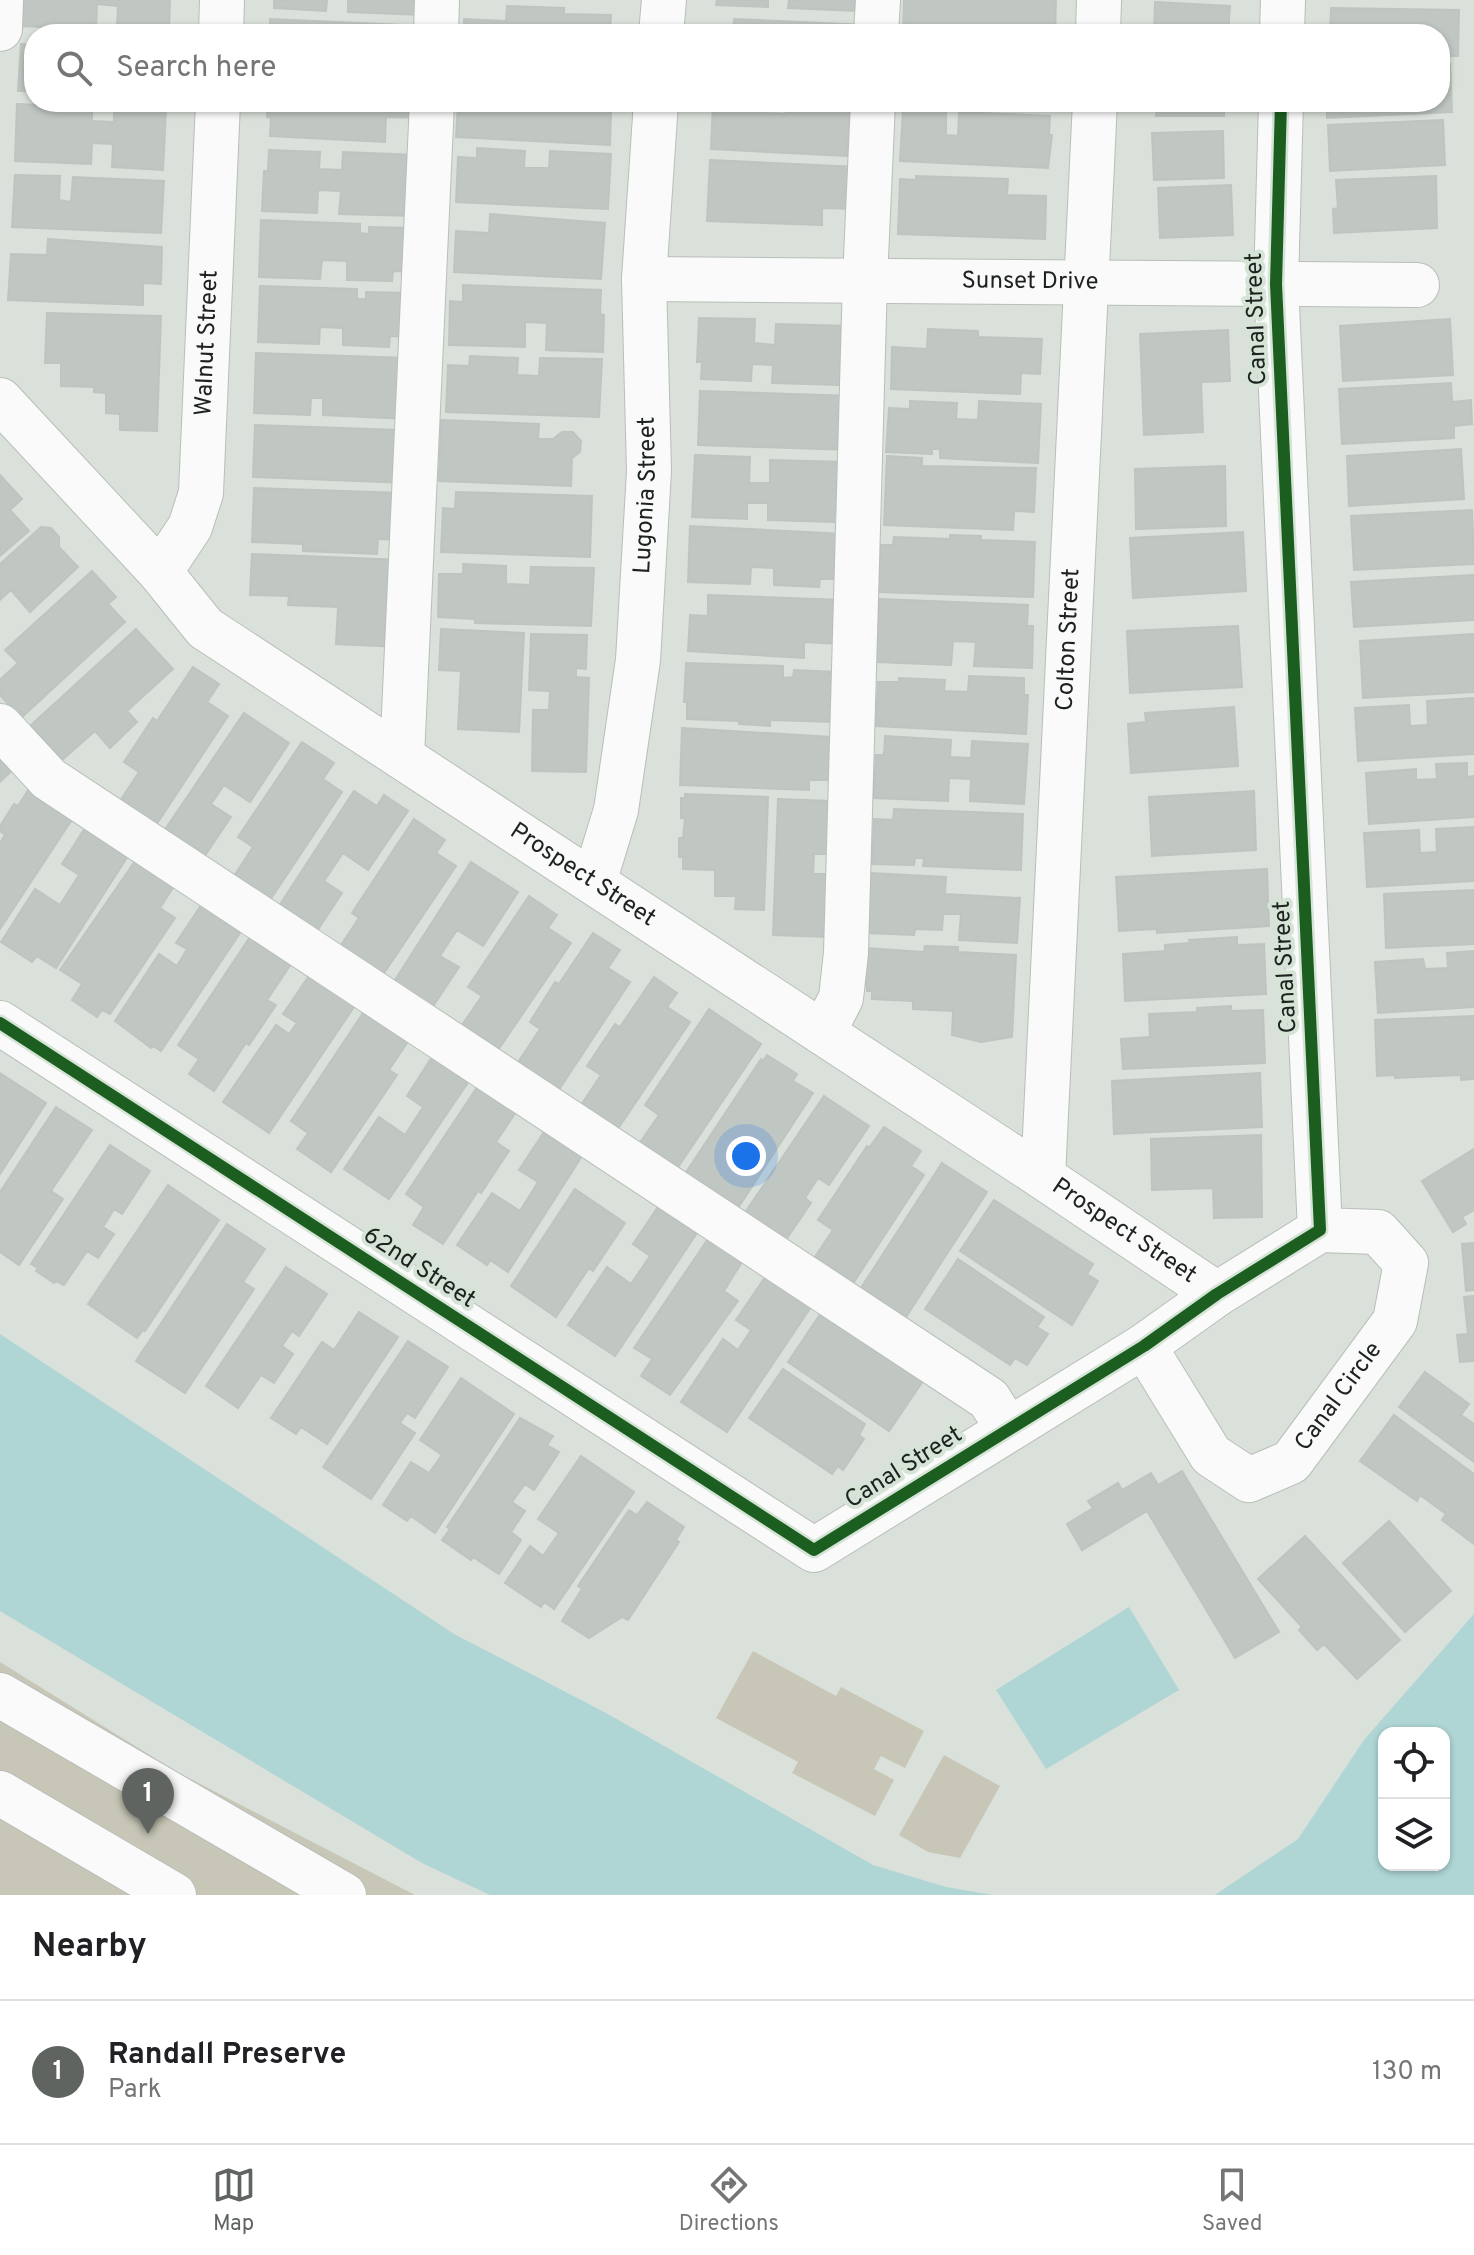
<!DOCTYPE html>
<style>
:root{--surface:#fff;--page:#f6f6f6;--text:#202124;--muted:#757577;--line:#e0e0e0;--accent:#5f6460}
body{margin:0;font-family:Overpass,sans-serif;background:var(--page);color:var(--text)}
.controls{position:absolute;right:24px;bottom:24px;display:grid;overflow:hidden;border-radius:16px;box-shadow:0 2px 6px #0004}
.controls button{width:72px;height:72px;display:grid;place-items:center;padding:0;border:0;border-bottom:2px solid var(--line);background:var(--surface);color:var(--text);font:40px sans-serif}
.you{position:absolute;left:746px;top:1156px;width:28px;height:28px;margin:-20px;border:6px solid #fff;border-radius:50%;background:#1a73e8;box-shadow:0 0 0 12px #1a73e833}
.badge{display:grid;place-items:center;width:52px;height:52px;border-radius:50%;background:var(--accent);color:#fff;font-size:26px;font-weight:700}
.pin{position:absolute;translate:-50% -66px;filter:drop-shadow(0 2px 4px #0008)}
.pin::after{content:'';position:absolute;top:42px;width:28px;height:24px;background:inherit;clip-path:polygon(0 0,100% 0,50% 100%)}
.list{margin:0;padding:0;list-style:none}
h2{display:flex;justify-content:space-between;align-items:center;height:104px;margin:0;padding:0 32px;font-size:34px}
h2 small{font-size:26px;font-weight:400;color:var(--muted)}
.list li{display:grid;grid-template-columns:52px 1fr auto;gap:24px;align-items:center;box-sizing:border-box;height:144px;padding:0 32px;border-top:2px solid var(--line)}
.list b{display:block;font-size:30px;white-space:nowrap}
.list p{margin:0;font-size:26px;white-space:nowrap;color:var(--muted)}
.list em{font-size:26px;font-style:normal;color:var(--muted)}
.icon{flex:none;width:44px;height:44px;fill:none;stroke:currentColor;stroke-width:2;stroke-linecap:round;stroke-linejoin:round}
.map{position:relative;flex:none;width:1474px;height:1895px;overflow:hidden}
.search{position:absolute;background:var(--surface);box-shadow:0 2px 6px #0004;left:24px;right:24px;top:24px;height:88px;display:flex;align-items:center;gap:20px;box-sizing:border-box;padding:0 28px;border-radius:32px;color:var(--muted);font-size:30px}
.sheet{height:248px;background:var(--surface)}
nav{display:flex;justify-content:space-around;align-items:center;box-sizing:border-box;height:112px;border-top:2px solid var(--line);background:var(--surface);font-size:22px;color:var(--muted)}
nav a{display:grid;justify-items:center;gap:4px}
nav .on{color:var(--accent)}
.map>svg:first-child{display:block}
.green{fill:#c8c7b7}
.water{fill:#afd5d5;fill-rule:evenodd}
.building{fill:#c0c6c2;stroke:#bec4c0;stroke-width:2}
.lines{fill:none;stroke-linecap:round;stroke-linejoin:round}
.minor-casing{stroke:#b9beb9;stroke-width:46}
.minor{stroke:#f9faf9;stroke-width:44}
.cycleway-casing{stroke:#d6e4d7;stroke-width:17}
.cycleway{stroke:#1b5e20;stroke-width:12}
.labels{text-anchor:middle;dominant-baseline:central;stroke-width:8;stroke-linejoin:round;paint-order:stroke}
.street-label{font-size:24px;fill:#1d221e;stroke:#d6e4d7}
</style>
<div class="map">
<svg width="1474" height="1895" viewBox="0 0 1474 1895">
<rect width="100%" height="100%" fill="#dae0da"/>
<path class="green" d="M753,1651L836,1696L841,1687L924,1731L905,1768L881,1756L874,1769L894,1780L875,1816L792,1773L798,1762L716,1718Z
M0,1662L177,1772L415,1895H0Z
M944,1755L1000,1786L960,1858L928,1852L899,1835Z"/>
<path class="water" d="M0,1334L454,1634L606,1713L873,1865L946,1887L993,1895H490L422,1863L0,1611Z
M1129,1607L1179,1690L1046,1769L996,1690Z
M1474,1614V1895H1215L1298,1839L1364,1740ZM1444,1733V1865H1384V1733Z"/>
<path class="building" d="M17,0H170L169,30L117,27L118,6L97,4L96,29L16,26Z
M274,0H327L326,11L274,8Z
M348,0H423V15L348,12Z
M717,0H768V7L716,5Z
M789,0H856L855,11L788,8Z
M904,0H1056L1055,34H1001V31H980V34H903Z
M1155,2L1230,6L1228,34H1154Z
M507,6L564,8V14L611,15L610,34H464V19L506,21Z
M1331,8L1459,10L1458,56H1440V34H1330Z
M270,19L425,26V34H270Z
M734,19L866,25L865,34H733Z
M21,44L34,45V91H18Z
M1440,64H1450L1452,112L1327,118V102H1440Z
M268,102H421V118L386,117L385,142L270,136L271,118L267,117Z
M458,102H609L608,112L611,113L610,145L456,137Z
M713,102H766L765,113L786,114V102H850L847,156L711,149Z
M1157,102H1224V116H1156Z
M17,104L92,107V121L114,122V107L166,109L163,170L112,167L113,144L92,143L91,164L15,161Z
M903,109L946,111V135L958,136L959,112L1050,116L1049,135H1052L1048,168L900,161Z
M1443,120L1445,165L1330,171L1328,125Z
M1223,131L1224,178L1154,180L1152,133Z
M477,148L525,151L524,168H549L550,151L611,154L608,209L456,202L458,157L477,158Z
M269,150L320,152L319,169L342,170L343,152L417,155L414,216L339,214L341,191L318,190L317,213L262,211L264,171H268Z
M710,160L859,167L857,209L822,208V225L707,221Z
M15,175L60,176L59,200L71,202L73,177L164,181L161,233L12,227Z
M916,176L1008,179L1007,195L1046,196L1045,239L898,234L900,179L916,180Z
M1436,176L1437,228L1334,233L1333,209L1338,208L1336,180Z
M1231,185L1233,235L1160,238L1158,188Z
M490,214L605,223L601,279L454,272L456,231L489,233Z
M261,220L360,224V233L369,234V227L413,228L412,272L393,271L392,281L347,280V261L322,260L320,279L259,277Z
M48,239L162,247L161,284L143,283V305L8,300L11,254L47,255Z
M463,285L601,290L600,314L604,315L603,352L546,350L547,323L525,322V347L449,345L450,301L463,302Z
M260,286L357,289V299H366V292L411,293L410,337L390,336L389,347L343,345V328L320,327L319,344L258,342Z
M47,313L161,316L157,431L120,430V414L106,413V393L94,392V387L61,386V363H45Z
M699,318L755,319L754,343L775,345L776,324L851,326L841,369L840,385L772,383L773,365L752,364L751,381L701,379L702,362H697Z
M1450,319L1453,375L1343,381L1340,326Z
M928,329L978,331V337L1042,339L1040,374L1021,373L1020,394L891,389L892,347L927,349Z
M1228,330L1230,381L1201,382L1203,432L1144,435L1140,334Z
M256,353L408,358L406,419L323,415V398H311L310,415L254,413Z
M470,356L518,358L517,375L539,376L540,358L602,359L599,417L446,412L448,365L469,366Z
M1451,383L1452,402L1471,400L1472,424L1454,426V438L1342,444L1339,389Z
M700,391L853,396L850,450L698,445Z
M910,401L957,403L956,419L978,420L979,401L1041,404L1038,463L940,458V449H932V454L886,452L889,408L910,409Z
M441,420L539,424L538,439H553L562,432H573L581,441L580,452L572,458L571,486L439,481Z
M255,425L398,430L407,483L253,477Z
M1461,449L1464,499L1349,506L1347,456Z
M695,455L750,457L749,483H770V460L847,462L845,507L835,508L834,522L768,520V503H747V519L692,517Z
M887,456L922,458V466L1036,468L1034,512L1014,511L1013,530L884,525Z
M1225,466L1226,526L1136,529L1135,469Z
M0,475L22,499L10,510L29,531L0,556Z
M254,488L402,493L400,540L378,539L377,554L303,551V544L252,542Z
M456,492L592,496L590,557L441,552L443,508L455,509Z
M1472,510L1474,564L1354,570L1351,516Z
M690,526L844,534L842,579H820L819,587L774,585V568L751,567L750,584L688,582Z
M41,527L51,528L59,537V547L78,567L30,612L11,590L0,600V564Z
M1243,532L1246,591L1133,598L1130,538Z
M950,535L981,536V540L1035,542L1033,597L878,592L880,545H893L894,537L950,539Z
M252,554L402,560L399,647L336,644L338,607L288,605L289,596L250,595Z
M463,564L506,566V584L530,585L531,567L594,568L591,626L475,623V619L438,617L439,574H463Z
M92,571L116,597L108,604L125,622L21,718L0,695V680L18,663L5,650Z
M1474,575V620L1354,627L1351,582Z
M708,595L841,600L839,644L804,642V658L688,651L690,615L708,616Z
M879,599L1028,605L1027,626H1033L1032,668L974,666L976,642L953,641L951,665L876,662Z
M1238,626L1242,687L1130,693L1127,631Z
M136,629L173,669L127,711L137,722L110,748L95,731L62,760L30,726Z
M441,629L524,633L519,732L458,729L461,671L439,670Z
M531,634L587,635L586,669L576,668V677L589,678L586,772L532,771L533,710H549L550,691L529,690Z
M1474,634V692L1363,698L1360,641Z
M686,663L783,666V678L793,677L794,670L836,672L834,722L770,720V726L739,724V721L687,719V702H684Z
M193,667L219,684L207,702L228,716L156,825L120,801L139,772L124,762L153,718L157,721Z
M969,676L1024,678V695H1028L1026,734L876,726L878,682H899V678L945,680L944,691L968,692Z
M1474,698V754L1358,761L1355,708L1409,705L1410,726L1428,725L1427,701Z
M1234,707L1238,766L1131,773L1128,724L1146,722L1145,713Z
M244,713L289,743L250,802L224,785L211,804L231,817L204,857L164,831Z
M682,728L832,737L831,780H809V790L680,785Z
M885,736L951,740L950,757L971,758L972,741L1028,744L1024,804L970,801L971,779L949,778L948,801L873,798L876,755H884Z
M302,742L334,763L323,779L342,792L270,900L234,876L253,847L238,837Z
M0,747L17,766L0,782Z
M1467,763V777L1474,776V817L1369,824L1366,773L1416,769V780L1437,779L1436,764Z
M29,789L73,818L0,929V843L5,835L0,831V826L14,804L18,806Z
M354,791L377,806L384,795L408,811L368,870L343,853L324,881L342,893L317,931L279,906Z
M1254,791L1256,850L1152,856L1149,797Z
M685,794L768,797L764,910L735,909L736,896H715V870L683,869V857H679V838H683L685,818H681V798H685Z
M778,799L831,801L829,854H814L813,874H830L828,937L773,935Z
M894,809L1023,814L1021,870L923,866L924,858H915L914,865L872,864L874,819L893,820Z
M414,819L445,840L436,853L456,866L382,976L339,948L359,918L352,913Z
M1474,827V881L1367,887L1364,833L1419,830L1420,853L1437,852L1436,829Z
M85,828L128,856L56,968L37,956L32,962L1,942L35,889L60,905L79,875L62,864Z
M135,861L174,886L160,908L175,918L110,1014L102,1010L97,1017L72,1000L82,984L60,970Z
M471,862L518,892L483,946L457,930L440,956L459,967L432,1008L393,983Z
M1267,869L1269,926L1157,933V929L1119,931L1116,877Z
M869,873L946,877L945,894L1020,898L1017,943L959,940L961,914H943L942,930L915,929L914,935L866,933Z
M1474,890V944L1386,948L1384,894Z
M529,896L557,915L548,928L571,943L498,1050L462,1025L482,996L468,987Z
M202,904L242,930L161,1051L153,1046L151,1048L115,1021L159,954L177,966L187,949L176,943Z
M593,933L620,950L608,968L630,982L558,1091L517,1064L540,1029L530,1022L555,982L559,984Z
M252,934L293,961L267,1000L276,1005L249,1045L246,1043L214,1091L189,1074L199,1059L178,1045Z
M1237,937V945L1264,944L1266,994L1125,1001L1123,954L1165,951V945L1190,943L1189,940Z
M925,946L958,947V952L1016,955L1012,1037L981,1042L952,1035L953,1011L913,1009V1001L872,999V991H867V985L864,984L866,948L924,952Z
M1474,951V1007L1378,1013L1375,962L1423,959L1425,969L1448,968L1447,953Z
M311,973L356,1004L269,1133L223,1102L276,1025L289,1034L297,1023L283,1014Z
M654,977L677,993L667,1007L690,1022L617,1130L581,1105L601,1075L587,1066L615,1024L620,1027Z
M1231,1006V1011L1263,1010L1265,1063L1123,1069L1121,1039L1150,1037L1149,1014L1197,1012V1008Z
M367,1007L411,1037L389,1070L397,1075L331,1172L297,1149L308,1133L291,1121Z
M709,1009L761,1044L676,1170L639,1144L659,1115L645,1105Z
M1474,1016V1079L1461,1080V1075L1395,1078V1075L1377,1076L1375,1020Z
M767,1055L797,1074L793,1081L813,1093L734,1214L681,1180L761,1059L763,1061Z
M432,1057L469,1081L389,1199L344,1169L379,1117L405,1135L423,1107L407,1096Z
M0,1073L46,1103L0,1174Z
M1260,1073L1262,1127L1114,1134L1112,1081Z
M478,1086L516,1112L496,1142L509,1151L481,1193L478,1191L443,1244L413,1225L424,1207L406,1194Z
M824,1096L869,1126L829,1185L818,1178L805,1198L811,1203L785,1241L744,1214Z
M56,1107L92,1130L51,1191L63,1199L19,1265L0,1252V1192Z
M884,1127L921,1151L911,1166L924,1175L852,1285L813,1260L833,1230L818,1220L867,1146L869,1148Z
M544,1132L582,1156L508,1272L490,1260L487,1265L457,1245L492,1193L520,1211L538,1182L519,1170Z
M1261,1135L1262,1217L1214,1218L1213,1188L1152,1190L1151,1139Z
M110,1145L150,1171L122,1214L114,1209L103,1227L114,1234L98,1258L87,1251L64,1285L56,1281L54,1283L36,1271L38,1268L31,1264Z
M1474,1149V1210L1462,1217L1466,1224L1453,1232L1422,1181Z
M942,1163L987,1192L904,1320L859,1291Z
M168,1185L219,1220L145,1331L143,1330L137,1338L88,1304Z
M575,1189L625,1223L593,1271L589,1268L556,1317L511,1286Z
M994,1200L1093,1264L1087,1274L1098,1281L1072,1325L960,1251Z
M658,1207L697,1233L615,1356L568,1325L607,1267L631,1284L650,1256L633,1244Z
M227,1224L265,1249L243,1282L254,1289L185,1393L136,1361Z
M708,1239L742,1262L724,1291L738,1301L670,1395L641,1376L652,1359L634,1348Z
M1474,1243V1290L1466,1291L1462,1244Z
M958,1259L1044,1317L1037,1327L1048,1334L1027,1365L1015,1358L1010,1365L925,1309Z
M286,1267L327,1294L299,1336L292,1331L282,1346L293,1354L274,1383L261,1375L238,1408L206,1386Z
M768,1273L813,1304L727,1432L681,1402L723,1339L738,1350L751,1330L736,1320Z
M1474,1296V1361L1460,1362L1457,1335L1468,1334L1464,1297Z
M359,1312L398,1337L327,1444L301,1427L296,1434L271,1418L322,1342L334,1350Z
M821,1313L923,1381L889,1431L788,1362Z
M408,1341L448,1367L415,1418L407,1413L400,1423L415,1433L371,1499L323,1467Z
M783,1369L865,1424L859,1435L864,1439L843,1470L838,1466L832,1474L749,1418Z
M1425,1372L1469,1404L1461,1415L1474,1424V1462L1399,1407Z
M461,1378L514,1414L435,1533L411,1516L407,1521L383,1505L411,1462L429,1473L442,1455L420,1440Z
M1394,1415L1474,1474V1544L1442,1520L1446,1514L1420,1495L1417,1501L1360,1461Z
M520,1418L553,1436L547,1445L559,1452L534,1490L525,1484L512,1502L525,1511L511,1532L521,1540L499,1574L473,1557L471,1560L442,1540L450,1529L447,1527Z
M581,1456L634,1492L554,1609L544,1602L541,1607L505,1583L530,1546L543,1556L559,1533L538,1519Z
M1182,1471L1279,1632L1235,1658L1147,1511L1082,1550L1067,1524L1093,1508L1088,1501L1118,1483L1122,1490L1151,1473L1158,1485Z
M647,1502L684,1527L676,1540L679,1542L628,1620L622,1617L589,1638L562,1621L582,1589L578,1586L629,1510L637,1515Z
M1389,1521L1451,1591L1405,1632L1343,1563Z
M1305,1536L1400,1640L1357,1679L1324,1644L1317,1650L1299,1630L1302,1627L1258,1579Z"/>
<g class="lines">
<g class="minor-casing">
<g id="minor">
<path d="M0,29L1,0"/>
<path d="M221,34L222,0"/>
<path d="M436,34L437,0"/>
<path d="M661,34L664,0"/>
<path d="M876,34L878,0"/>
<path d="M1098,34L1099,0"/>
<path d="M1282,34L1283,0"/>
<path id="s1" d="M644,279L1417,285"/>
<path id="s2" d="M0,400L160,572L205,628L1043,1177L1217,1294"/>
<path id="s3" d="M160,572L190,527L201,493L218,102"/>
<path d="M0,726L49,779L989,1399L1008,1429"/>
<path d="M402,757L432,102"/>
<path id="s4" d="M594,882L616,810L638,660L649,471L644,279L656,102"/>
<path d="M0,1023L814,1550L1144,1346L1217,1294L1320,1230L1276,284L1281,102"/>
<path d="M823,1033L841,998L846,953L865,280L873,102"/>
<path id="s5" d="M1043,1177L1095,102"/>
<path id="s6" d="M1144,1346L1211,1455L1249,1480L1291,1462L1395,1321L1406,1263L1378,1232L1320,1230"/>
<path d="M0,1695L344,1895"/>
<path d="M0,1793L174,1895"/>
</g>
</g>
<use href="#minor" class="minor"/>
<g class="cycleway-casing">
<path id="cycleway" d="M0,1023L814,1550L1144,1346L1217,1294L1320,1230L1276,284L1281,102"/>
</g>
<use href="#cycleway" class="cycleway"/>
</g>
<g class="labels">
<g class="street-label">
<text stroke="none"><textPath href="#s1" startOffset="386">Sunset Drive</textPath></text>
<text transform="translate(1257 319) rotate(-92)">Canal Street</text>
<text stroke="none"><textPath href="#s3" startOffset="240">Walnut Street</textPath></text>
<text stroke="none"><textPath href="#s4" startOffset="392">Lugonia Street</textPath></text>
<text stroke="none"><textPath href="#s5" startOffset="538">Colton Street</textPath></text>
<text stroke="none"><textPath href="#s2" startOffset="758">Prospect Street</textPath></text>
<text transform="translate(1286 967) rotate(-93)">Canal Street</text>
<text stroke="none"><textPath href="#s2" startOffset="1406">Prospect Street</textPath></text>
<text transform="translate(419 1268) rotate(33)">62nd Street</text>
<text stroke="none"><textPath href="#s6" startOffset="300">Canal Circle</textPath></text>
<text transform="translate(904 1468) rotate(-32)">Canal Street</text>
</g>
</g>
</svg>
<div class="controls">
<button><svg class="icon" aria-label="locate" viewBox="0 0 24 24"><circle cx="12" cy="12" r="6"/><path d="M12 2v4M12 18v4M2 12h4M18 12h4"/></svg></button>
<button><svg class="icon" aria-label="layers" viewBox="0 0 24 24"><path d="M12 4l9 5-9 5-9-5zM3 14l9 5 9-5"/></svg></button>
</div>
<div class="you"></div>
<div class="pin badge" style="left:148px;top:1834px">1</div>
<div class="search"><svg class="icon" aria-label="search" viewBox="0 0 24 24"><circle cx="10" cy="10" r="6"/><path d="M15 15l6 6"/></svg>Search here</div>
</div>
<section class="sheet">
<h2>Nearby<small></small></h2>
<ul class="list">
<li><span class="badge">1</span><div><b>Randall Preserve</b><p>Park</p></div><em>130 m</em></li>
</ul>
</section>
<nav>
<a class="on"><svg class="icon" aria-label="map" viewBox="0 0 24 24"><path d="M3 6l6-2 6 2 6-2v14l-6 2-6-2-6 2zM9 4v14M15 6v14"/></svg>Map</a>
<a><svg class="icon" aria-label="directions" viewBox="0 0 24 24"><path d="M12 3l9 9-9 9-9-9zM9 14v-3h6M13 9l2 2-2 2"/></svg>Directions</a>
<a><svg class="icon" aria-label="saved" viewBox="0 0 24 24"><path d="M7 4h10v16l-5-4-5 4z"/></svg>Saved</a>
</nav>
